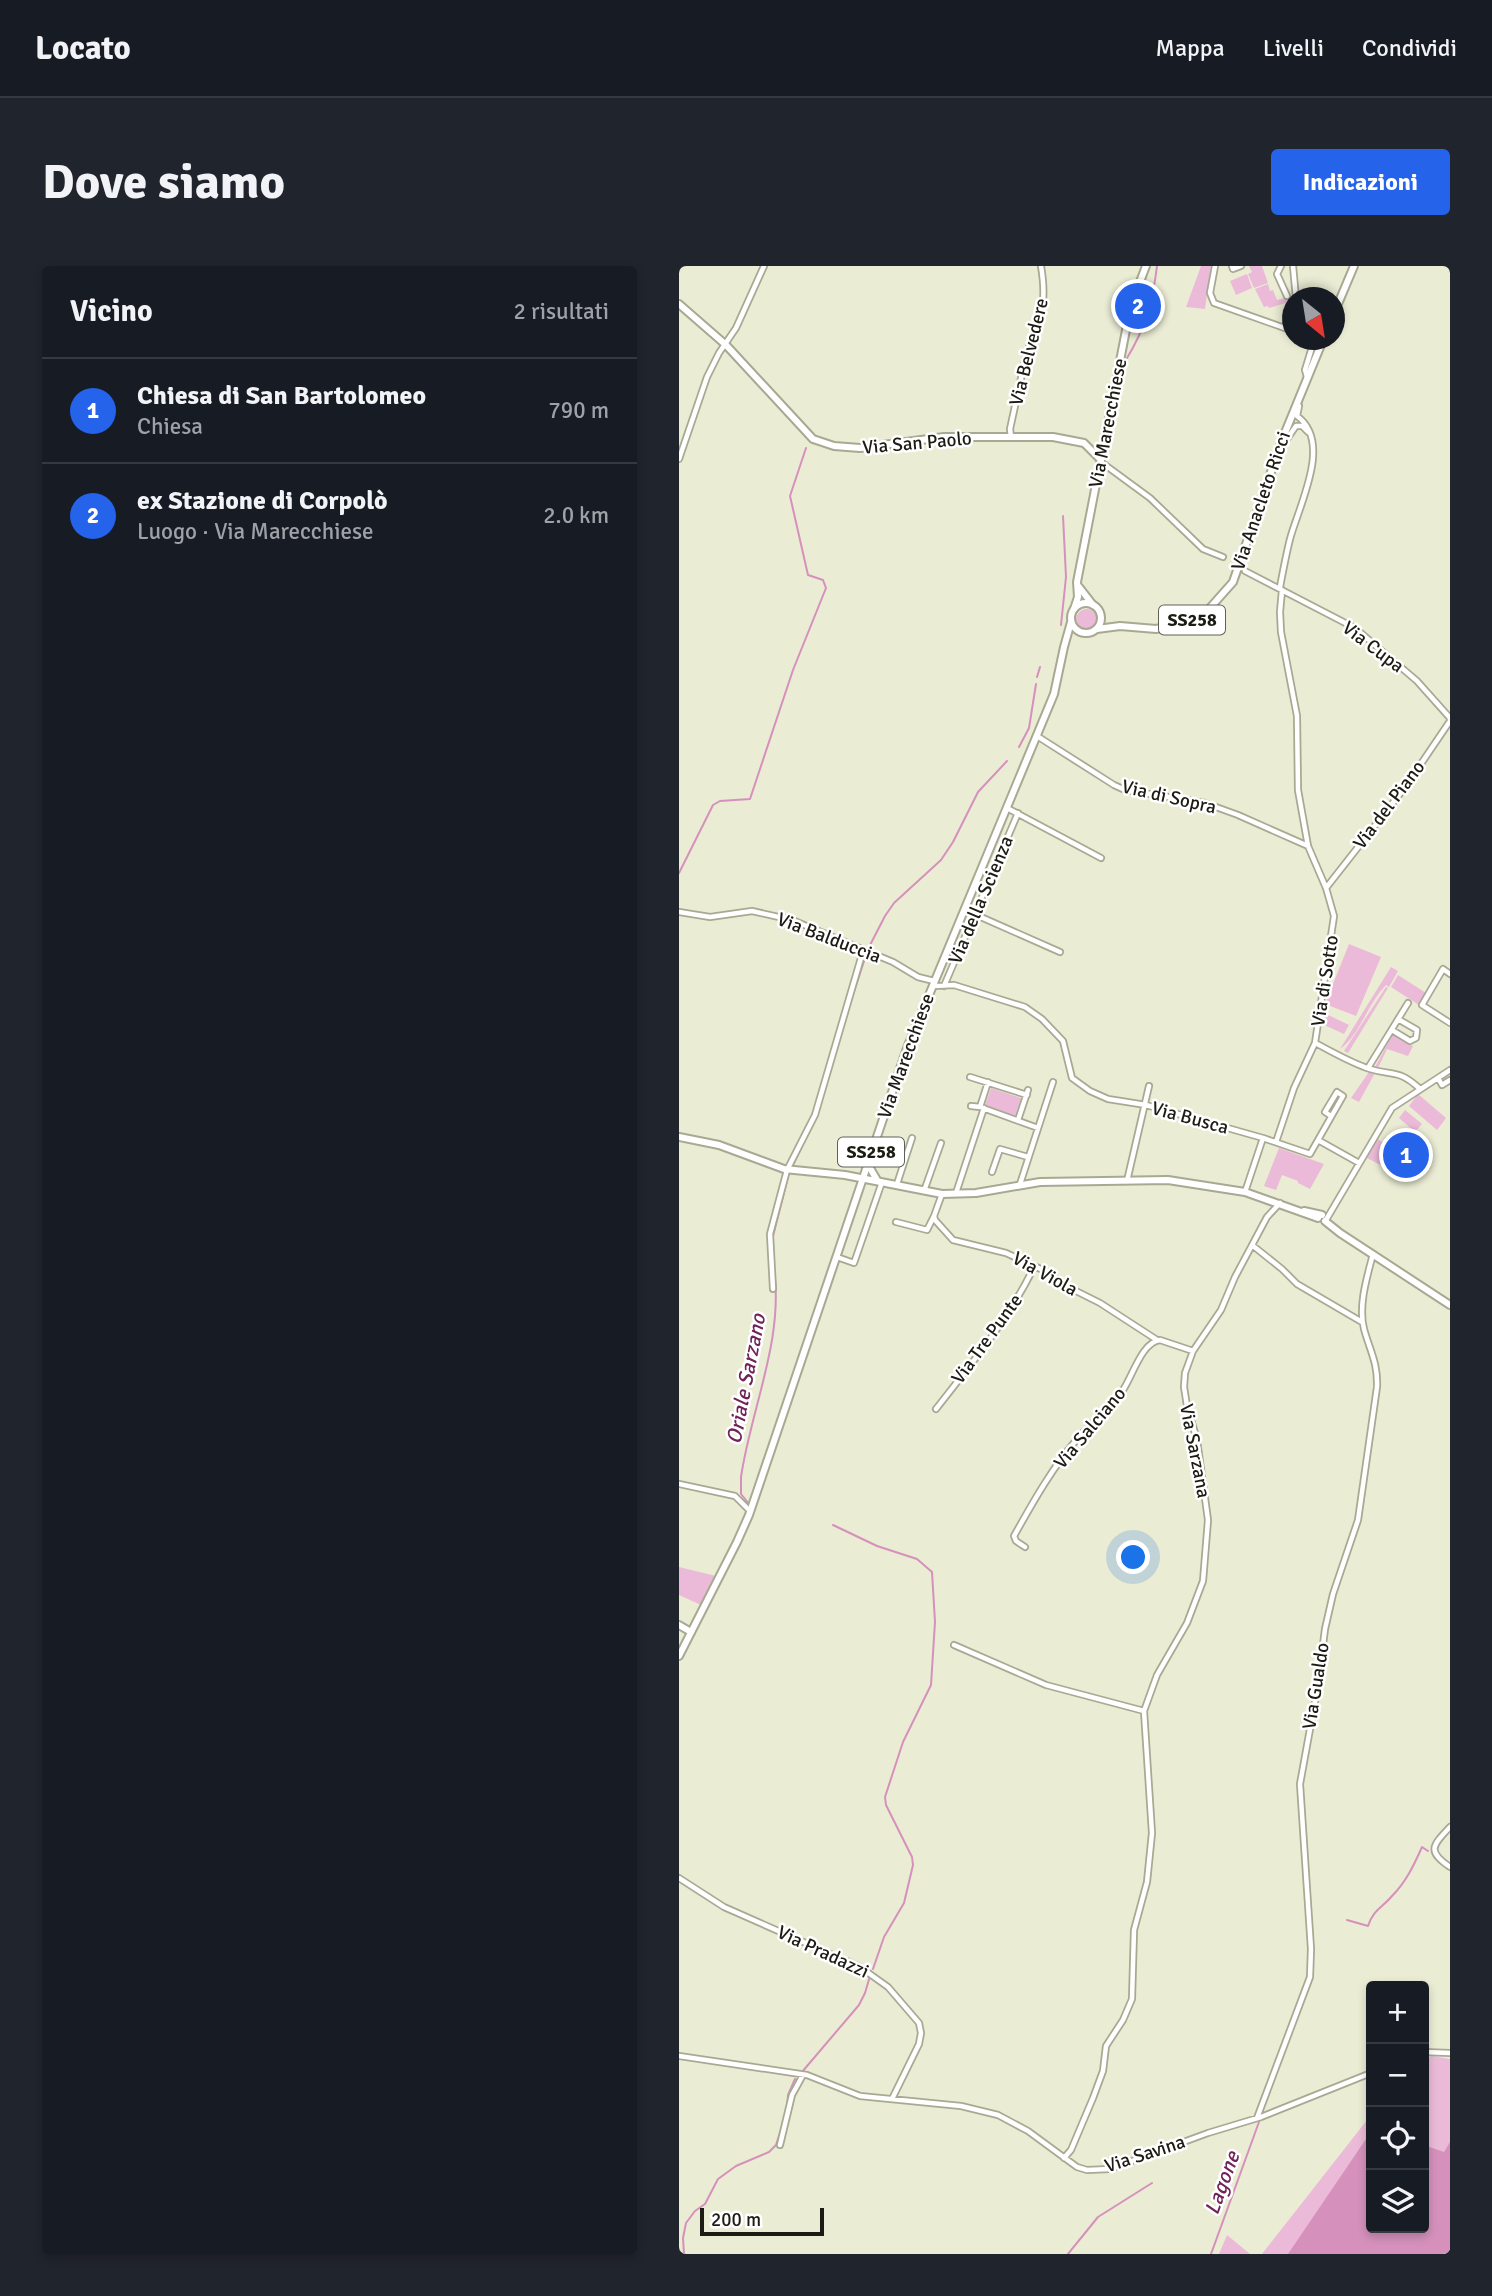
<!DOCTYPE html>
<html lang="it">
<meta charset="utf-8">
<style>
:root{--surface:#171b24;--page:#20242c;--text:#f1f3f6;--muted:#9ea1a6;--line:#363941;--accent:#2563eb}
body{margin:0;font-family:Signika,sans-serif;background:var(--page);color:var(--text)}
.controls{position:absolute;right:21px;bottom:21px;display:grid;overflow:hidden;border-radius:7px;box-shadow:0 4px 10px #0003}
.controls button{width:63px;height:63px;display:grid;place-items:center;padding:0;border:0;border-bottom:2px solid var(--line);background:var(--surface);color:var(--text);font:35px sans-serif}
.compass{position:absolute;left:603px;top:21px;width:63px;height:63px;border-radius:50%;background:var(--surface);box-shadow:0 4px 10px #0003;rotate:150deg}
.scale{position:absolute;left:21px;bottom:18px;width:124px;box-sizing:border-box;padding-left:7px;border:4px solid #1c1c14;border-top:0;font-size:19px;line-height:24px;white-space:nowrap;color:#1c1c14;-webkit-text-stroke:5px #fff;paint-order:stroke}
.you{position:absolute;left:455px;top:1292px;width:24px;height:24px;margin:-18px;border:5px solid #fff;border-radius:50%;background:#1a73e8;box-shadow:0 0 0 10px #1a73e833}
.badge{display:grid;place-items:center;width:46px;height:46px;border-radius:50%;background:var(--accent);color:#fff;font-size:23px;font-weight:700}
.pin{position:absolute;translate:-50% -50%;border:4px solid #fff;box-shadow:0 2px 7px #0006}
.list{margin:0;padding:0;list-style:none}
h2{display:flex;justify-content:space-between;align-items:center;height:91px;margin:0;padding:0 28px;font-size:30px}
h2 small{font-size:23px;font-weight:400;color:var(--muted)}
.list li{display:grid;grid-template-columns:46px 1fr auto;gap:21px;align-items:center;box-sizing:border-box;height:105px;padding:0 28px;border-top:2px solid var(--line)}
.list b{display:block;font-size:26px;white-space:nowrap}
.list p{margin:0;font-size:23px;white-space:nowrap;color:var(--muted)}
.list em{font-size:23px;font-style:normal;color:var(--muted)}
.icon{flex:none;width:38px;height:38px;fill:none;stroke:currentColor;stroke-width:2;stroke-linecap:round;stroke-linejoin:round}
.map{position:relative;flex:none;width:771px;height:1988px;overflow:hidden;border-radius:7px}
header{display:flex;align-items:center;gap:42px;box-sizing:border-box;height:98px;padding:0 35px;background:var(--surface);border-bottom:2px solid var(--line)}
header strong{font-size:33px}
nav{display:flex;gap:38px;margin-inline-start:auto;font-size:24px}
.intro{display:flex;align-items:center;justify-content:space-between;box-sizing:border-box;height:168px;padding:0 42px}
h1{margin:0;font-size:49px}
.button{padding:18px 32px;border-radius:7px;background:var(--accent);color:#fff;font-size:24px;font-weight:700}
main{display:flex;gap:42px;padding:0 42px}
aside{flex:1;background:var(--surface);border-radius:7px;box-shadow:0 4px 10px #0003}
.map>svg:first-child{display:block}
.green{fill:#ebbad8}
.water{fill:#d591bc}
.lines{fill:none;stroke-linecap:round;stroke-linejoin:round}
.stream{stroke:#d591bc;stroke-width:2}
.street-casing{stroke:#a8a993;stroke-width:8}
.secondary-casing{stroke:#a8a993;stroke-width:10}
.primary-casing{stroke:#a8a993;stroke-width:10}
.street{stroke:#fff;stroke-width:4.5}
.secondary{stroke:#fff;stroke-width:6}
.primary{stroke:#fff;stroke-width:6}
.labels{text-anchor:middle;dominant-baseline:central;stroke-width:5;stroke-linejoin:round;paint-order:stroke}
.shield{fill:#fff;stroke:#60605a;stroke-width:2}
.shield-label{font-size:18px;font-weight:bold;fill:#1c1c14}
.street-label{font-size:19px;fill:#1c1c14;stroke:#fff}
.water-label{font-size:21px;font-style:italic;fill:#71225a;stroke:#fff}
</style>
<header>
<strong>Locato</strong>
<nav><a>Mappa</a><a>Livelli</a><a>Condividi</a></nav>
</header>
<div class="intro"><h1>Dove siamo</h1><a class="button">Indicazioni</a></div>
<main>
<aside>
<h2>Vicino<small>2 risultati</small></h2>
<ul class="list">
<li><span class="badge">1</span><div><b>Chiesa di San Bartolomeo</b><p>Chiesa</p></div><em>790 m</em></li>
<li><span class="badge">2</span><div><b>ex Stazione di Corpolò</b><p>Luogo · Via Marecchiese</p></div><em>2.0 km</em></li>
</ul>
</aside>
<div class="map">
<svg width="771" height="1988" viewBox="0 0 771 1988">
<rect width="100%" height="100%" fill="#ebecd4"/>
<path class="green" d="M522,0H532L526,43L507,41Z
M570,0H583L589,17L575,22L569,8L573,6Z
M568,8L573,22L557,29L551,15Z
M589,18L591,25L594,24L598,34L613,30V35L590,42L589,40L585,41L576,23Z
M397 354a11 11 0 1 1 22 0a11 11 0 1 1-22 0Z
M670,678L702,691L677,750L646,738Z
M712,701L719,705L710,721L707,719C689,737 681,769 661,783Z
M719,709L747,727L740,739L712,721Z
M707,721L709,722L669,787L665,785Z
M647,748L670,759L665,768L643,758Z
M714,768L734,780L729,790L708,783L699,802L696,801Z
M690,806L696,807L680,836L672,832Z
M312,822L342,832L336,850L306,839Z
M739,828L767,852L758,864L730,840Z
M726,844L743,858L736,866L720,852Z
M699,873L712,883L714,889L708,896L721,905L719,908L688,892Z
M600,882L645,898L631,923L619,917V915L603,909L597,924L585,920Z
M0,1301L37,1310L22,1339L0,1329Z
M753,1790L771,1793V1988H583L692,1849V1962H745V1793Z
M548,1969L571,1988H540Z"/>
<path class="water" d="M692,1871V1962H745V1879L765,1886L771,1876V1988H609L687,1873Z"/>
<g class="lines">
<path class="stream" d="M448,92C466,63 474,34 478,0
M382,359L387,311L384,250
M358,411L361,401
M340,481L350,462L357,418
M0,607L34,539L41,535L71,533L114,404L147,322L144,314L129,309L111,230L127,182
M189,683L206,650L215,637L262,594L274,576L299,526L328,495
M170,741L187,689
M141,839L157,784
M113,901L134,857
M93,974L110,907
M70,1238L62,1228V1211C72,1143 105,1073 95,1004
M154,1259L198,1280L238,1293L253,1306L256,1356L252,1419L224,1476L206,1531L207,1539L233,1591L234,1599L225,1637L205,1671L194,1703
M668,1654L689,1660C695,1643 702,1643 713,1630C727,1616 735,1599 743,1581L749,1585
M123,1806L180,1739L186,1727L191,1710
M108,1842L109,1829L116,1813
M5,1988L4,1972L7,1957L16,1945L26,1938L39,1913L57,1900L90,1886L97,1879L106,1851
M389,1988L419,1951L473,1917
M532,1988L580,1856"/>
<g class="street-casing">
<path id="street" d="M536,0L531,27L535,37L614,65
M553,0L554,3L562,0
M602,0L598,8L608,30
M614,0L617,32
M628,111L626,104L633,81L629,74
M332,171L331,163C336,140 341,117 346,94C357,52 370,48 362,0
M599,186L617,160H623L629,166
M0,193L28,111L40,87L57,62L85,0
M422,196L471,232L524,283L544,291
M566,305L676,362L738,415L771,452V455
M601,321C604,305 607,289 611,273C620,239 654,176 618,150L620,140
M358,470L435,519L446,524L526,537L559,549L629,580
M328,542L422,592
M647,622L727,520L771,455
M0,646L31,651L73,645L113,654L214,696L239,711L255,715
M295,648L381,686
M771,708L764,703L743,739L771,757
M254,720L275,719L346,741L363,753L384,775L393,812L411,825L429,833L467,839L584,872L631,888L664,830L658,826L646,846L652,850
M265,720L339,547
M713,764L731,775L737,772L738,764L719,753
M636,777C654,786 672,797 691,803C714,810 720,803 741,823
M689,802L729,737
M291,811L348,829
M759,812L763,819L771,814
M292,840L301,841L359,862
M301,841L309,816
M339,854L349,824
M639,874L680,897
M597,876L615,822L636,777L655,650L647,622L629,580L619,524L618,450L602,366L601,346L603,324
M313,906L321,883L349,891
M448,915L470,820
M218,918L233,872
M341,918L374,816
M245,925L262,877
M566,926L584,872
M277,927L305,842
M263,928L255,950L256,954L274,974L327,987L366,1005L397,1025L421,1037L478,1074
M647,954L713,842L771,804
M217,956L248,964L255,950
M573,979L603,1003L618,1018L683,1056
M158,991L175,997L203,916
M94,1023L91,968L108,904L136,849L184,685
M257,1143C292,1098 330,1053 355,1001
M0,1218L56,1230L71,1245
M346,1281L337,1275L335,1270C354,1236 374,1200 400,1171C414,1155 432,1142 444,1124C454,1109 463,1076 481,1074L514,1085
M275,1379L367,1419L465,1445
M771,1561C754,1579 747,1585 771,1601
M0,1612L45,1641L181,1701L209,1721L240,1757L242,1767L240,1778L213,1833
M745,1786L771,1787
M0,1790L128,1809L181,1830L282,1840L319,1849L349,1865L398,1901L408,1904L431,1903L529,1867L582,1851L692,1807
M578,1852L631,1711L632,1683L621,1518L639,1419L646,1363L654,1328L679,1254L698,1121C699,1097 691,1085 685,1063C679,1040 688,1011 694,988
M101,1879L113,1829L124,1809
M385,1892L392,1884L414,1832L424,1805L427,1780L444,1754L453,1733L455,1664L468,1616L473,1567L465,1445L478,1409L508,1357L524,1315L529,1254L518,1174L508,1140L505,1121L506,1107L514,1085L542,1044L556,1011L588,951L601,937"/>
</g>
<g class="secondary-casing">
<path id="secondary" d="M0,38L47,79L134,173L155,180L181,182L265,171H374L405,177L422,194
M400,321L414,339
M395,343L399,331L398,316L447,64L456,29L467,0
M0,871L40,879L105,903L166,909L263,928L297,927L361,916L489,914L566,926L639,952
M188,897L198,914
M625,945L643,949
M646,955L661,967L771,1039
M0,1359L12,1366"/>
</g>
<g class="primary-casing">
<path id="primary" d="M656,45L675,0
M392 352a15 15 0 1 1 30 0a15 15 0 1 1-30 0Z
M418,363L441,360L477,363L501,358L530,343L554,316L603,174L644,74
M0,1390L58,1276L70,1249L228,782L375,428L385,381L392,356"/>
</g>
<use href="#street" class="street"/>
<use href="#secondary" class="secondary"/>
<use href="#primary" class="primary"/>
</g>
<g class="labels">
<g class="shield">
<rect x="480" y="339.5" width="66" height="29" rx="5"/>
<rect x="159" y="871.5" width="66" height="29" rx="5"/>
</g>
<g class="shield-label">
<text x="513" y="354">SS258</text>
<text x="192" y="886">SS258</text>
</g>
<g class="street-label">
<text transform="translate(350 86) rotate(-76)">Via Belvedere</text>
<text transform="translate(429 157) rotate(-79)">Via Marecchiese</text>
<text transform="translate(238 177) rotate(-5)">Via San Paolo</text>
<text transform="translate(582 235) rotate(-71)">Via Anacleto Ricci</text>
<text transform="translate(694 381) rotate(37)">Via Cupa</text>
<text transform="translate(490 531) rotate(13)">Via di Sopra</text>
<text transform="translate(710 539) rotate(-53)">Via del Piano</text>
<text transform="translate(302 634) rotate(-67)">Via della Scienza</text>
<text transform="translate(150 672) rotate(21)">Via Balduccia</text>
<text transform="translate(646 715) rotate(-81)">Via di Sotto</text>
<text transform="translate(227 790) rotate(-70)">Via Marecchiese</text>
<text transform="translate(511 852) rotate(15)">Via Busca</text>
<text transform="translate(366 1008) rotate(29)">Via Viola</text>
<text transform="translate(308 1073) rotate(-54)">Via Tre Punte</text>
<text transform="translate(411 1162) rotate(-50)">Via Salciano</text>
<text transform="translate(516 1185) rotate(79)">Via Sarzana</text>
<text transform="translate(637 1420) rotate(-81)">Via Gualdo</text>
<text transform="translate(144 1686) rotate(25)">Via Pradazzi</text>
<text transform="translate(466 1888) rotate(-18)">Via Savina</text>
</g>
<g class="water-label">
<text transform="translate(67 1113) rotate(-79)">Oriale Sarzano</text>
<text transform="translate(543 1917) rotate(-70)">Lagone</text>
</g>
</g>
</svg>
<div class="controls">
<button>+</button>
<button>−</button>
<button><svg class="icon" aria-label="locate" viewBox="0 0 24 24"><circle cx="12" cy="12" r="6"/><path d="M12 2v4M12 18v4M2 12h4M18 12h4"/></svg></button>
<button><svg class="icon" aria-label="layers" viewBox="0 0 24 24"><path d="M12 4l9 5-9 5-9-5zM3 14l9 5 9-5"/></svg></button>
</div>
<svg class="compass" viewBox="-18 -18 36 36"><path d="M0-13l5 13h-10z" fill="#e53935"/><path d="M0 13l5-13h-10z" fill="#9ea1a6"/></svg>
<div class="scale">200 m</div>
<div class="you"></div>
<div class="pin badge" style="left:727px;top:889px">1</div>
<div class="pin badge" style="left:459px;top:40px">2</div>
</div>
</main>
